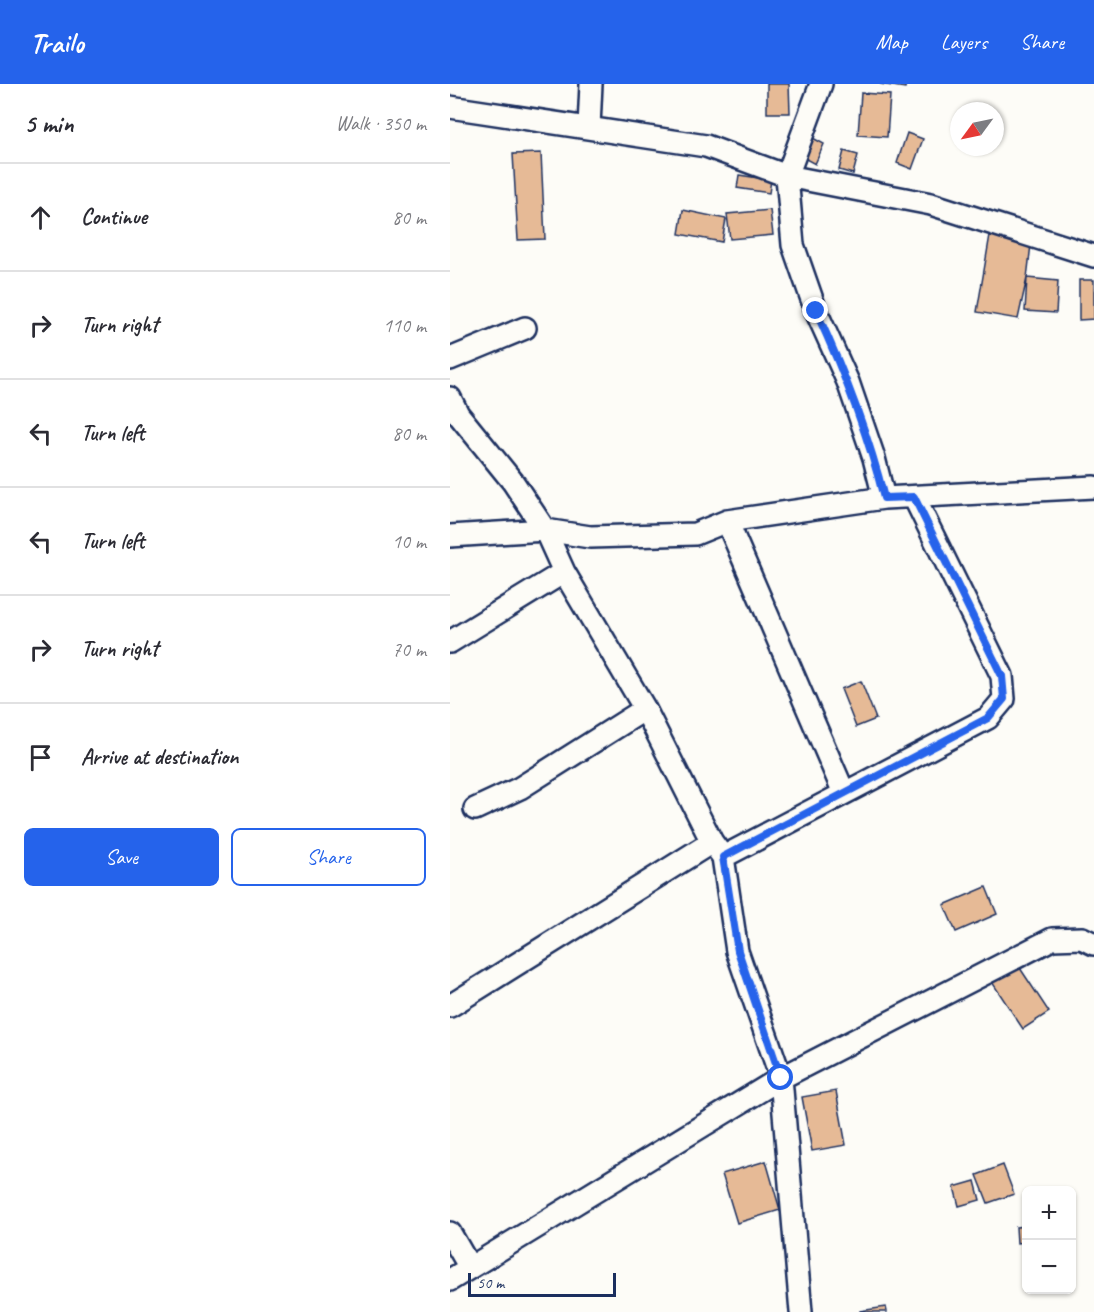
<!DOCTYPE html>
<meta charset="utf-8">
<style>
:root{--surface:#fff;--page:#f7f7f7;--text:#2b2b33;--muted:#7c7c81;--line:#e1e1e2;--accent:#2563eb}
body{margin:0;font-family:Caveat,sans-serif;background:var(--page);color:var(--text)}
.controls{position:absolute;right:18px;bottom:18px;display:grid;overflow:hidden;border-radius:9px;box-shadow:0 2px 4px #0004}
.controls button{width:54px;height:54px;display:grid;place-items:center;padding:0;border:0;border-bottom:2px solid var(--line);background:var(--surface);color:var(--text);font:30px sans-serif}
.compass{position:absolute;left:500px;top:18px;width:54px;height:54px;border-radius:50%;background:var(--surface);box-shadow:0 2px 4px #0004;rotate:237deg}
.scale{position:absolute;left:18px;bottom:15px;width:148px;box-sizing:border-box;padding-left:6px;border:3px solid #1b2f5e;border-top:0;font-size:16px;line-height:21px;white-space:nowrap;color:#1b2f5e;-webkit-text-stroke:4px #fdfcf7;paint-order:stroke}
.stop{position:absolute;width:18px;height:18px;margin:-14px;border:4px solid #2563eb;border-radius:50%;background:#fff}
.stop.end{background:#2563eb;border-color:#fff;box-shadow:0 2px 6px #0008}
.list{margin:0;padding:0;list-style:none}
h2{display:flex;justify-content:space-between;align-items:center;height:78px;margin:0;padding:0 24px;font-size:26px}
h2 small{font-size:20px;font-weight:400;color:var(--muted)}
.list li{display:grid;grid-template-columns:39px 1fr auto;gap:18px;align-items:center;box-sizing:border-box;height:108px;padding:0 24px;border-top:2px solid var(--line)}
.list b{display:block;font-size:22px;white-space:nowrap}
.list em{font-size:20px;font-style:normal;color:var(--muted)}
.actions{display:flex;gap:12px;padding:18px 24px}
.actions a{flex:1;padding:14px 0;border:2px solid var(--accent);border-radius:9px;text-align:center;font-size:21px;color:var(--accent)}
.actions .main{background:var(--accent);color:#fff}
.icon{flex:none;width:33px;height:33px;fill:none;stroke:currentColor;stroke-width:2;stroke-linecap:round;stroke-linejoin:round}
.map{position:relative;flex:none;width:644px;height:1228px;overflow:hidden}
header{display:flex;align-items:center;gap:36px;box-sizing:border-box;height:84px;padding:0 30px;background:var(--accent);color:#fff}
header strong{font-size:28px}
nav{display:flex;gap:33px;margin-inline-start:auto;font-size:21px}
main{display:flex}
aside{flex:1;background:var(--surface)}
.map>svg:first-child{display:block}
.building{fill:#e6ba96;stroke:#1b2f5e;stroke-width:1.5}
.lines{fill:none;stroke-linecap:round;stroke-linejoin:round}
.minor-casing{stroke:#1b2f5e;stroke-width:26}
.minor{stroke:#fdfcf7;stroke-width:21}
.route{stroke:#2563eb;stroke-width:8}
</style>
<header>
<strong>Trailo</strong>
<nav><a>Map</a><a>Layers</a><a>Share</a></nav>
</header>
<main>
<aside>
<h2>5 min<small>Walk · 350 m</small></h2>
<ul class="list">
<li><svg class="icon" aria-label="ahead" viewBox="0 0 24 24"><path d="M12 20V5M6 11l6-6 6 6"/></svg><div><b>Continue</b></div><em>80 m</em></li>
<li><svg class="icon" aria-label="right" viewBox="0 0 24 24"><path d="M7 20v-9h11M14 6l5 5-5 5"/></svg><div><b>Turn right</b></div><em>110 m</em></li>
<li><svg class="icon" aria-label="left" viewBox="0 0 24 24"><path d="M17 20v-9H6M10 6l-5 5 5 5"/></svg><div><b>Turn left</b></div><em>80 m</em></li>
<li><svg class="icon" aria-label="left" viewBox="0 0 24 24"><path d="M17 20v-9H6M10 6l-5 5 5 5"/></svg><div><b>Turn left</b></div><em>10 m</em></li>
<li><svg class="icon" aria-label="right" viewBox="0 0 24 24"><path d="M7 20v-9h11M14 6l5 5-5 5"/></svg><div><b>Turn right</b></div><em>70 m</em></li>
<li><svg class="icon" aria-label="arrive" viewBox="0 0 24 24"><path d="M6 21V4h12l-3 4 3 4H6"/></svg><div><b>Arrive at destination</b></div></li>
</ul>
<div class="actions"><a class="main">Save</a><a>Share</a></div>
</aside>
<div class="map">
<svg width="644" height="1228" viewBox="0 0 644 1228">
<rect width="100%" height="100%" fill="#fdfcf7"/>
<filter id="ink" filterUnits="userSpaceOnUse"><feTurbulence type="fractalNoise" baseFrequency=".0167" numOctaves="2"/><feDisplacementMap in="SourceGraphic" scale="12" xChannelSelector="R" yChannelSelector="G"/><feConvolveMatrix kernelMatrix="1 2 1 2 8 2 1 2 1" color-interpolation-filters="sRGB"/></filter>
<g filter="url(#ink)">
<path class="building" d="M317,0H339L340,29H317Z
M430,0H456L455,4Z
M411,9L440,11L437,53L408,51Z
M457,49L473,55L462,85L447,79Z
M361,53L374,60L365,80L352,73Z
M394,67L408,71L403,90L389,86Z
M91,69L95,155L68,156L63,70Z
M289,91L321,96L319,109L287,104Z
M233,126L276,135L272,158L229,150Z
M320,126L323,151L280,155L277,130Z
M541,145L582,152L577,194L568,235L527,228Z
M577,194L608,197L606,229L575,227Z
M629,196H644V235L629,236Z
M411,597L426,635L406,643L391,605Z
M536,803L547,830L506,848L494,821Z
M568,881L599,928L573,945L542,898Z
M386,1007L396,1061L362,1067L352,1013Z
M316,1077L330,1126L287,1139L272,1090Z
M553,1081L564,1110L538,1119L527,1091Z
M525,1097L530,1116L509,1122L504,1103Z
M576,1142V1158L567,1159L566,1143Z
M436,1223L437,1228H410V1227Z"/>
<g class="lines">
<g class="minor-casing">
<path id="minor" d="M371,0L337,92L343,161L366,227L398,298L424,374L434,414
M0,23L256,62L337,92L481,120L644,172
M139,43L141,0
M0,275L75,244
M0,314L8,330L63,398L95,446L114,488L195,625L262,758L273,773L287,867L331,994L351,1228
M277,437L394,709
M0,452L95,446L140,453L245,450L277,437L434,414L644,403
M0,558L114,488
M25,725L70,704L195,625
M273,773L538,634L554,615L552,592L464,413
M0,922L262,758
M0,1149L19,1182
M0,1196L331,994L602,855L632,854L644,860"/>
</g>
<use href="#minor" class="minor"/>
</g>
</g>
<g class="lines" filter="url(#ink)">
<path class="route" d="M331,994L288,867L273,773L538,634L554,615L552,592L464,413L434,414C418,349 394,288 366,227"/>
</g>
</svg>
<div class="controls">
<button>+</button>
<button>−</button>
</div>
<svg class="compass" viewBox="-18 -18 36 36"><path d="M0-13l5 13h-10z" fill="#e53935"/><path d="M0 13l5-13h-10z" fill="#7c7c81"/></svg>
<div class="scale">50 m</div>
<div class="stop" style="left:331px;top:994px"></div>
<div class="stop end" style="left:366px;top:227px"></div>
</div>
</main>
